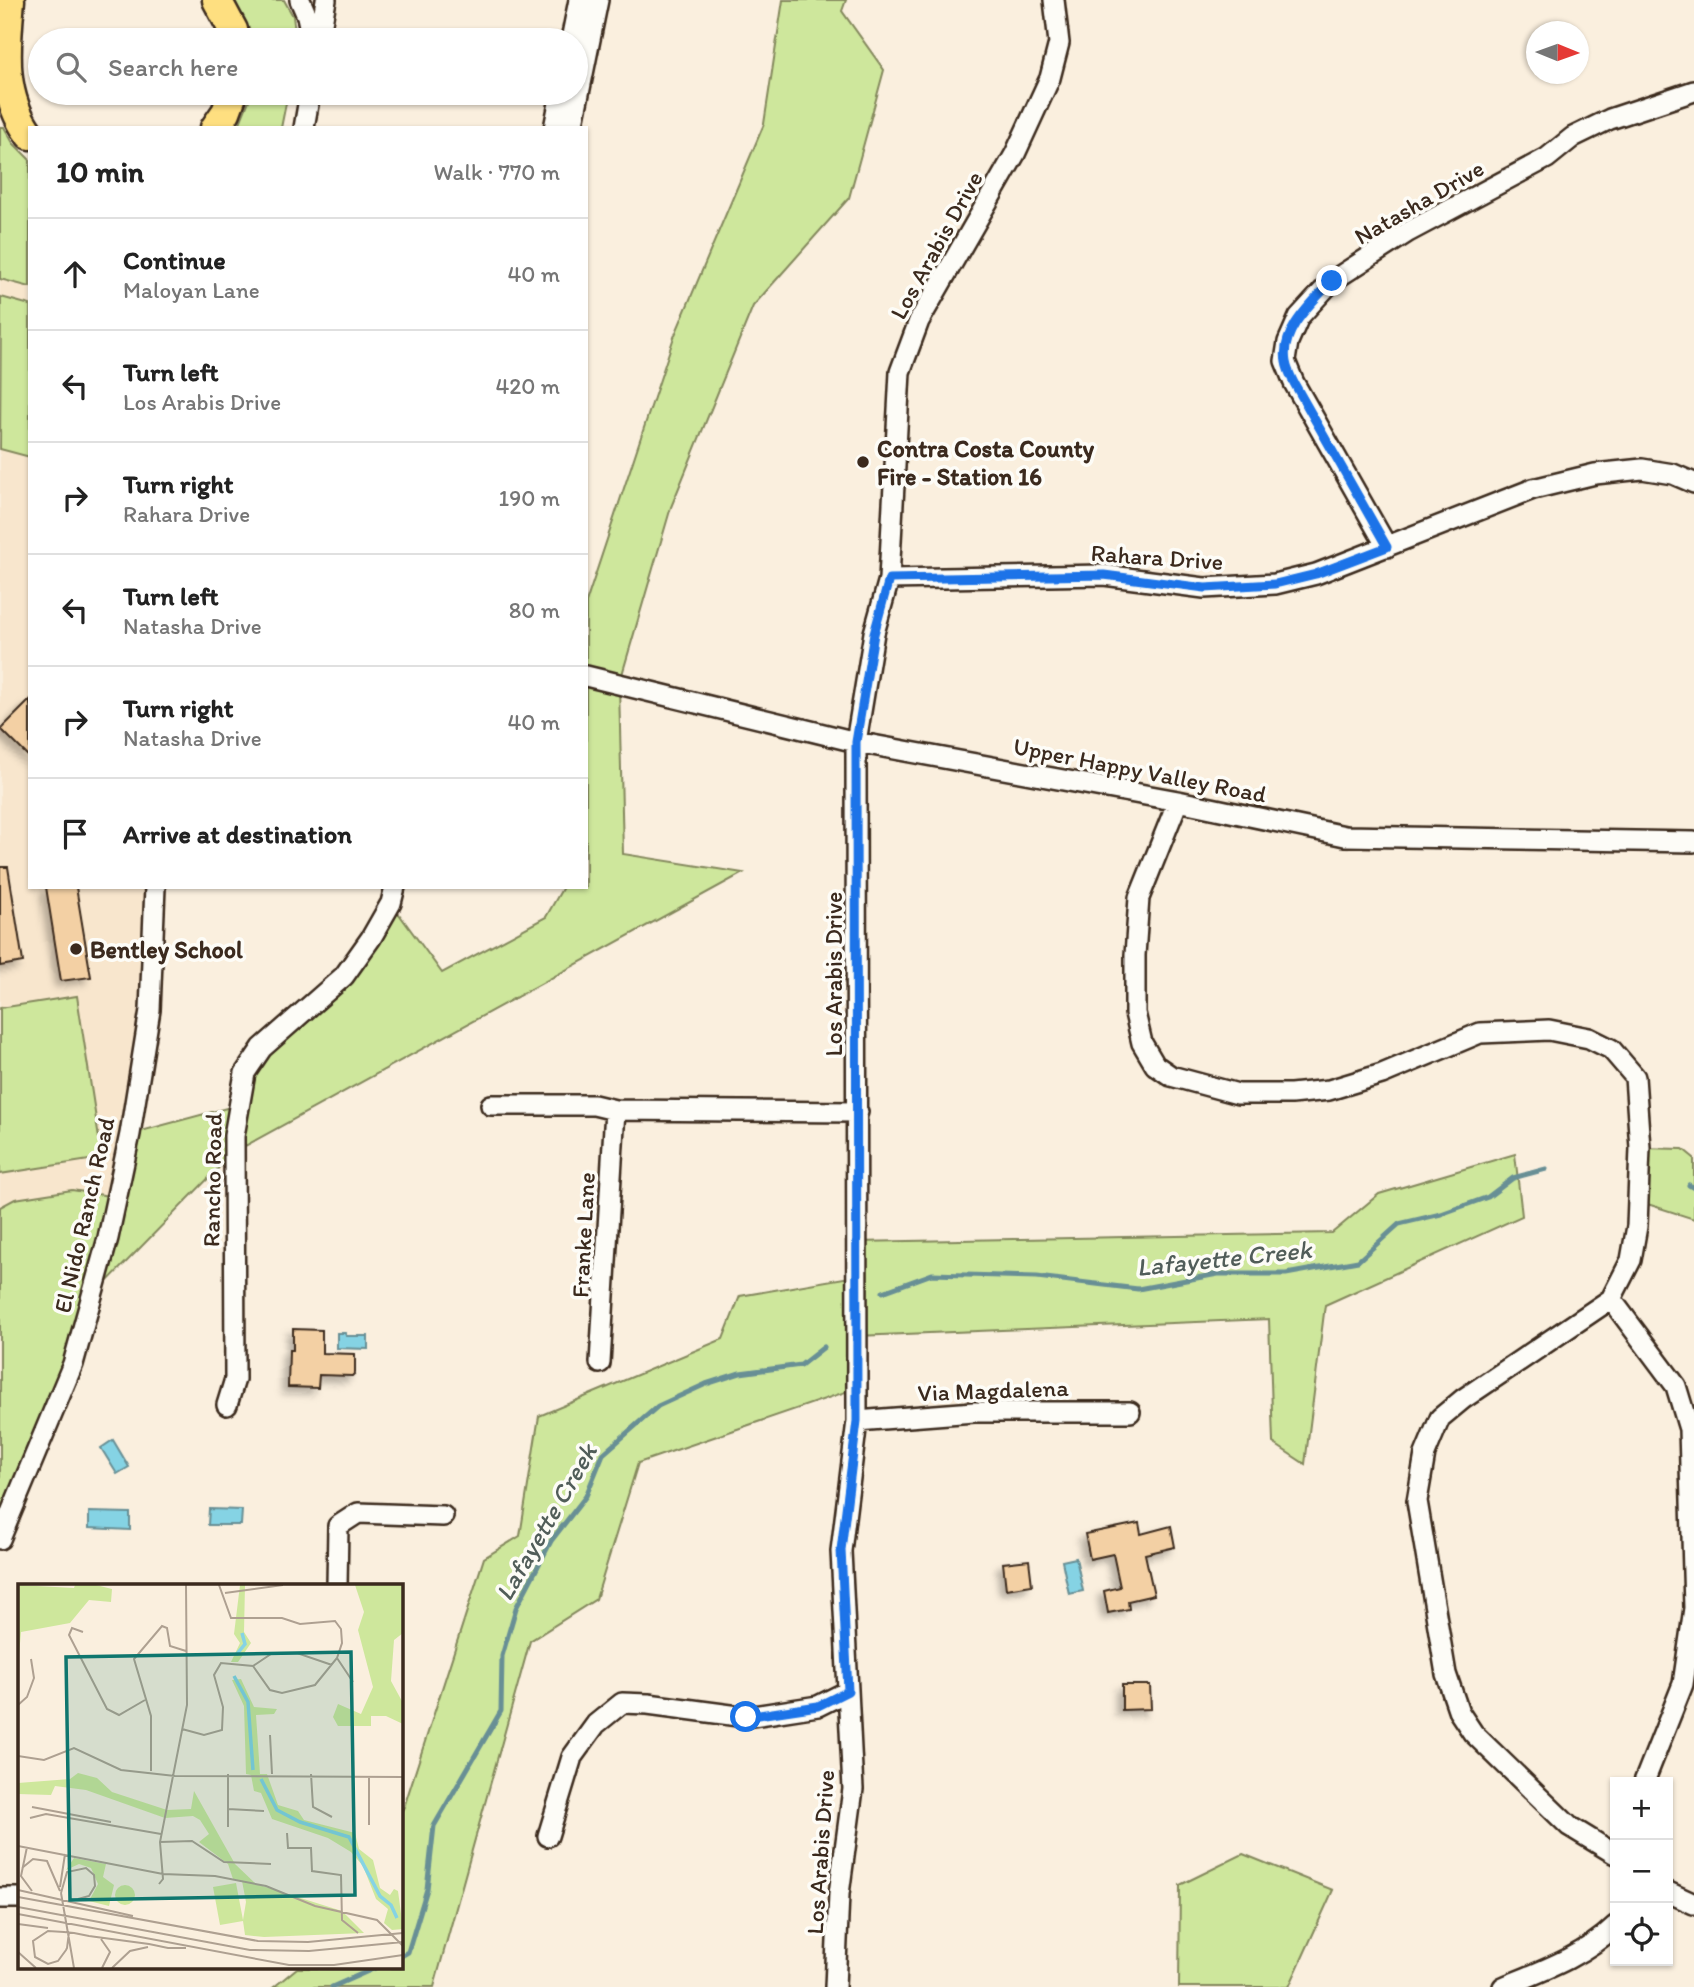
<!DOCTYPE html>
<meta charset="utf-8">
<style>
:root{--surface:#fff;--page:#f2f2f2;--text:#222;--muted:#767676;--line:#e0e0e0}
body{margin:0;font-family:Itim,sans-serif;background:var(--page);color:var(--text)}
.controls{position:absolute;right:21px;bottom:21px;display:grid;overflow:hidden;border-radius:0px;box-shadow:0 2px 5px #0004}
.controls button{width:63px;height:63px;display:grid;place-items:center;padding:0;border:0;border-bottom:2px solid var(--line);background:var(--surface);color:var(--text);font:35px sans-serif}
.compass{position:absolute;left:1526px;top:21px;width:63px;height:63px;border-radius:50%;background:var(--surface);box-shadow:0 2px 5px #0004;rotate:91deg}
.stop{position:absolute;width:21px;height:21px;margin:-16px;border:5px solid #1a73e8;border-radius:50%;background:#fff}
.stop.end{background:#1a73e8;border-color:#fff;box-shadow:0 2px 7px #0008}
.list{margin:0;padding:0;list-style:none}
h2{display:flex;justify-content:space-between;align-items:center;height:91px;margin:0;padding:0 28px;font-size:30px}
h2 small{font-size:23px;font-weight:400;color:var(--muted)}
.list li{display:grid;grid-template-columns:46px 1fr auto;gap:21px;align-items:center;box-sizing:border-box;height:112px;padding:0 28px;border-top:2px solid var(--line)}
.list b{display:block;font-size:26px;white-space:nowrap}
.list p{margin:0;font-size:23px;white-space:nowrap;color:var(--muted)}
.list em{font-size:23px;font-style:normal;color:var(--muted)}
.icon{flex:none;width:38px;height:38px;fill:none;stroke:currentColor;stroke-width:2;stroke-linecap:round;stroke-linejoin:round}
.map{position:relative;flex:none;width:1694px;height:1987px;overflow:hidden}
.search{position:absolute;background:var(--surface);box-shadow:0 2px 5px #0004;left:28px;top:28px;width:560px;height:77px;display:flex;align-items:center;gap:18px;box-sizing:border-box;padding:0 24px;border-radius:38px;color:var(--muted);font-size:26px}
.panel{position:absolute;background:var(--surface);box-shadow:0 2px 5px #0004;left:28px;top:126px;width:560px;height:763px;border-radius:0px}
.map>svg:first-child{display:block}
.built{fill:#f8e6cd}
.green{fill:#cee79c;stroke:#84885d;stroke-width:2}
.water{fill:#85d3e4;stroke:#678f95;stroke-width:2}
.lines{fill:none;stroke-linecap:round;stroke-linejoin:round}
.stream{stroke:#678f95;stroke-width:5}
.building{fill:#f3d0a4;stroke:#3b2a1e;stroke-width:2;filter:url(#shadow)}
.minor-casing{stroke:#3b2a1e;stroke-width:24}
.highway-casing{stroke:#3b2a1e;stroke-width:33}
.minor{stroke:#fdfcf7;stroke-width:19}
.highway{stroke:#fedf80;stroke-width:28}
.route{stroke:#1a73e8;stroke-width:9}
.poi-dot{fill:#3b2a1e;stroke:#fdfcf7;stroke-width:2.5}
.labels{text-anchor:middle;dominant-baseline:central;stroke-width:7;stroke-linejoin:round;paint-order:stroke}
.street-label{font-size:24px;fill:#3b2a1e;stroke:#fdfcf7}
.poi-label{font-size:24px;font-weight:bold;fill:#3b2a1e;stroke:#fdfcf7;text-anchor:start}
.water-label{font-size:26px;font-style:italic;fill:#515d59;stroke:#fdfcf7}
.inset-river{fill:none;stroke:#85d3e4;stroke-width:3.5}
.inset-road{fill:none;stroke:#aea091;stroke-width:2}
.view{fill:#0f766e;fill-opacity:0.15;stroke:#0f766e;stroke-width:3.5}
.inset-edge{fill:none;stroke:#3b2a1e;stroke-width:3.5}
</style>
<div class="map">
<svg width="1694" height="1987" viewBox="0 0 1694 1987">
<defs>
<filter id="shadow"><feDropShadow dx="-5.5" dy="5.5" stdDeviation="3.5" flood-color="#0004"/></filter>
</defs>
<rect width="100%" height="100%" fill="#faefde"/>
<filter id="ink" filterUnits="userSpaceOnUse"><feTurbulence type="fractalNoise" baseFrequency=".0143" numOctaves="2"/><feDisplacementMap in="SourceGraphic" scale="14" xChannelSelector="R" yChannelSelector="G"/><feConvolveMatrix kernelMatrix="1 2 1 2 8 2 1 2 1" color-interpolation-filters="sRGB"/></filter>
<g filter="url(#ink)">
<path class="built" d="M0,279L30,287V887H155L130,1134L0,1539Z"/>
<path class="green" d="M232,0H284L293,16L296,40H250L244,20Z
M783,0H846L842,11L884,70L849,198L753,306L671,507L619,685L623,854L743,873L234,1152L91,1298L0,1539V1207L15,1199L72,1190L116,1197L130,1134L238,1105L245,1073L344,976L391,903L442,973L546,917L563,887H586V603L674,337L764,124Z
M252,93H288L281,128H238Z
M0,127H4L13,143L30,160V287L0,279Z
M1,297L30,305V457L0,449Z
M77,996L102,1158L0,1174V1008Z
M1640,1148L1683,1149L1694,1158V1219L1638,1201Z
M1515,1154L1522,1216L1325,1305L1305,1464L1273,1443L1269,1319L857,1336V1388L638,1463L596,1599L530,1641L434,1987H274L297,1968H401V1812L404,1807L484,1558L520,1536L539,1416L723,1339L740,1296L856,1276V1242L1332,1233L1379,1194Z
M1243,1854L1333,1890L1289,1987H1179L1180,1885Z"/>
<path class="water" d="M337,1333H345L346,1336H368V1349L337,1348Z
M113,1440L129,1467L117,1474L101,1448Z
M209,1509L242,1510L241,1525H208Z
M89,1512L130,1513V1530L89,1528Z
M1076,1558L1083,1591L1069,1594L1062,1561Z"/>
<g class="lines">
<path class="stream" d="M1689,1185L1694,1188
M883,1292L932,1274L1037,1277L1138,1289L1218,1274H1286L1358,1261L1399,1224L1441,1214L1488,1197L1513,1178L1546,1169
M401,1956L408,1952L427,1889L434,1826L501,1711L502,1656L516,1608L551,1541L586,1496L603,1454L658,1406L706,1384L740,1373L801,1365L824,1347
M332,1987L375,1968"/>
</g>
<path class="building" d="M30,700V758L1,729Z
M0,867H8L23,962L0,966Z
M46,887H76L91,977L61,981Z
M293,1329L322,1330V1353L355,1354V1373L352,1376L319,1375L318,1388L288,1387L289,1350H293Z
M1139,1523L1141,1534L1171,1526L1175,1547L1145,1554L1154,1595L1128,1601L1129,1609L1108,1613L1104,1591L1120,1587L1113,1554L1090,1559L1085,1534Z
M1029,1560L1032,1585L1006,1589L1003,1563Z
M1122,1685H1150L1151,1709L1122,1710Z"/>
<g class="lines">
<g class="minor-casing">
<path id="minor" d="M300,0L307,16L312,40
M319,40L326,0
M571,40L579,0
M304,128L310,93
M554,128L561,93
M572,128L598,0
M1387,547L1294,383L1285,361L1288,342L1299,317L1332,281L1408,232L1547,158L1573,137L1610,119L1694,91
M889,579L1104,575L1204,588L1275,584L1316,574L1533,489L1595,474L1642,469L1673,474L1694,483
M586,676L856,742L1178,801L1345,836L1694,842
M1178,801L1139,898L1135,955V1013L1142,1043L1155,1065L1171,1076L1238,1094H1291L1329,1090L1382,1074L1480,1033L1549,1030L1589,1038L1611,1049L1635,1077L1640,1148L1637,1226L1631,1260L1611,1299L1463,1399L1440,1418L1425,1454L1417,1501L1446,1674L1459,1712L1473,1733L1569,1826L1615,1854
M491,1105H594L615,1110L858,1112
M1611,1299L1676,1386L1689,1429L1694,1608L1683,1684L1644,1782
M600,1363L615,1110
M227,1405L235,1379L234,1136L245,1073L262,1048L344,976L371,938L391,903L395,887
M857,1421L974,1412H1130
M0,1539L73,1364L108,1238L130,1134L150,1010L155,887
M337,1586L338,1526L358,1513L443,1516
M548,1836L572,1757L596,1724L622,1703L648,1704L746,1717L818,1706L848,1691
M1668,1892L1694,1904
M0,1898H19
M835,1987L839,1894L853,1789L841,1551L857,1421L856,742L874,633L889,579L900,372L919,321L1015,154L1050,78L1059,43L1054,0
M1503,1987C1542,1971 1584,1956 1615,1926"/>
</g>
<g class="highway-casing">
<path id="highway" d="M10,0C6,47 0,95 30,135
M217,0L233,30L235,40
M215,128L226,112L233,93"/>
</g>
<use href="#minor" class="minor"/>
<use href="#highway" class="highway"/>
</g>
</g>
<g class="lines" filter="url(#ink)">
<path class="route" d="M746,1717L818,1706L848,1691L841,1550L857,1421L856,742L874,634L889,579L1104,575L1205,588L1275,584L1316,574L1387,547L1294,383C1291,377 1287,369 1286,362C1280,330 1313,302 1332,281"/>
</g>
<g class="poi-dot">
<circle cx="863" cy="462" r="7"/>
<circle cx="76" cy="949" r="7"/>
</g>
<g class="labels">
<g class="street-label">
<text transform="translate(1419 202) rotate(-30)">Natasha Drive</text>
<text transform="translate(936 245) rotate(-61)">Los Arabis Drive</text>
<text transform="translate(1157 557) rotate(4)">Rahara Drive</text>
<text transform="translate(1140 770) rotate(11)">Upper Happy Valley Road</text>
<text transform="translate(833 974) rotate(-90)">Los Arabis Drive</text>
<text transform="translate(212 1180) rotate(-89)">Rancho Road</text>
<text transform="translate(84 1215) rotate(-77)">El Nido Ranch Road</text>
<text transform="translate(583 1235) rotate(-87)">Franke Lane</text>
<text transform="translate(993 1390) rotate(-2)">Via Magdalena</text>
<text transform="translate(820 1852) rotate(-86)">Los Arabis Drive</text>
</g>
<g class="poi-label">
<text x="877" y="448">Contra Costa County<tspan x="877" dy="28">Fire - Station 16</tspan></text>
<text x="90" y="949">Bentley School</text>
</g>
<g class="water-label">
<text transform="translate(1224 1258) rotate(-6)">Lafayette Creek</text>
<text transform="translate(546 1522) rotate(-60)">Lafayette Creek</text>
</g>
</g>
<g transform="translate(18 1584)">
<rect width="385" height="385" fill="#faefde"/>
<path d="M0,1L56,4L57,1H78L94,5L93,18L71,16L52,39L3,48L0,82ZM222,1H227L226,48L233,59L220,78H213L222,59L216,50ZM337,1H385V49L376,56L373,97L385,119V140L368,132H353V142H320L315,133L320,120L343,130L355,103L340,46L346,28ZM223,95L236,123L259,125L256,130L238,131L242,190H249L260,221L280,227L286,236L337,249L341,265L355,276L362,304L372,311L376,305L380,307L385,345L374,346L366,339L370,325L358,315L345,282L333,268L310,254L254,235L243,209L236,207L233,191L228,190L226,122L214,96ZM60,189L79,194L94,208L149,226L173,225L176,207L217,280L238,300L324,327L346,349L246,353L227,351L225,337L202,341L195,303L218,299L225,336L228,318L224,297L215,295L210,280L181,258L191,250L182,236L175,232L147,234L68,206L37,202L33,211L0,210V199L52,195ZM56,274L88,280L85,293L96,301L91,322L71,317L80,300L73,284L61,280L48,286ZM97 311a10 10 0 1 1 20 0a10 10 0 1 1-20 0Z" fill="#cee79c"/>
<path class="inset-river" d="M218,71L227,60L224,49M216,92L230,118L235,186M243,195L259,226L282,238L331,253L362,312L373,321L379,334"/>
<path class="inset-road" d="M207,9L265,1M65,48L54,44L51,51L89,125L101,131L127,116M319,74L335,98M235,82L253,70L279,69L314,81M0,121L9,113L16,94L13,75M164,145L186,151L204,146L205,123L196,91L203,79L235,82L252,106L264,109L297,101L319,74L324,59L323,45L317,37L282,40L264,34H213L201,1M252,151L254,190M0,172L26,176L56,164L103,186L157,192L385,193M133,187V132L116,75L144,42L149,44L152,62L168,67M293,190L295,223L314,233M351,192V241M14,223L93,238M210,225L246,227M12,234L28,230L143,250M210,243V190M269,249L270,264H293L294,287L323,291L324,336L340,349M142,258L174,257L206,278L253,280M0,262L145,290L197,292L248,302L297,322L359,336L385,362M9,263L3,292L14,307M4,284L15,275L29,277L42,307M141,300L145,295L142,258L169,121L168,1M42,303L47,270M0,306L115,332M43,309L56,384M43,309L49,288L68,284L76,291L77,302L71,312L60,315M0,313L240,357L290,358L385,349M0,323L232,366L291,367L385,358M0,330L271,381H316L385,371M0,340L30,344M51,348L49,364L48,366L40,377L30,380L17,373L15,357L30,347L46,348L56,349L71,352L131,360L150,364H168M83,355L92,368L84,384M0,368L18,384M94,384L112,367L130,363"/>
<path class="view" d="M333,68L337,311L52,316L48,73Z"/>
<rect width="385" height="385" class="inset-edge"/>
</g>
</svg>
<div class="controls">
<button>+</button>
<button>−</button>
<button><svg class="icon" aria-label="locate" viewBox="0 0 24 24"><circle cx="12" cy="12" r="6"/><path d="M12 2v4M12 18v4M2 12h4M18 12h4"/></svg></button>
</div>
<svg class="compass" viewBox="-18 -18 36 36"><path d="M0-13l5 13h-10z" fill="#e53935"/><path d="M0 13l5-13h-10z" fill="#767676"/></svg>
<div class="stop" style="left:746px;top:1717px"></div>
<div class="stop end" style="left:1332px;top:281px"></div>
<div class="search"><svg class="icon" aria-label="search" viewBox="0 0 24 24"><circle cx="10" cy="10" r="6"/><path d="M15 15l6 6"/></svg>Search here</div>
<section class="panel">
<h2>10 min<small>Walk · 770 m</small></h2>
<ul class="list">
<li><svg class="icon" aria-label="ahead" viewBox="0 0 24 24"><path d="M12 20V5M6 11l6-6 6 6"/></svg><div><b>Continue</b><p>Maloyan Lane</p></div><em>40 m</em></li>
<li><svg class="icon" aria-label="left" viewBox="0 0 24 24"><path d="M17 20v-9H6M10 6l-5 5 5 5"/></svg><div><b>Turn left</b><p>Los Arabis Drive</p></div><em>420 m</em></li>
<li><svg class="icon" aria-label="right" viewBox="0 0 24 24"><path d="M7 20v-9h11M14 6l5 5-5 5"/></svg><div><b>Turn right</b><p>Rahara Drive</p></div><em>190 m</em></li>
<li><svg class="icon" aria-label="left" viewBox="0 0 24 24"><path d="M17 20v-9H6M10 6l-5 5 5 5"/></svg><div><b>Turn left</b><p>Natasha Drive</p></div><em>80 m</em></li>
<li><svg class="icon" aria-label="right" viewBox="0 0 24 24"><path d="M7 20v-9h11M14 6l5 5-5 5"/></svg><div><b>Turn right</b><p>Natasha Drive</p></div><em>40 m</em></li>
<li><svg class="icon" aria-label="arrive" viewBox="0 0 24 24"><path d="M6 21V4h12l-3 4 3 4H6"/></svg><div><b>Arrive at destination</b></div></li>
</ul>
</section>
</div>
